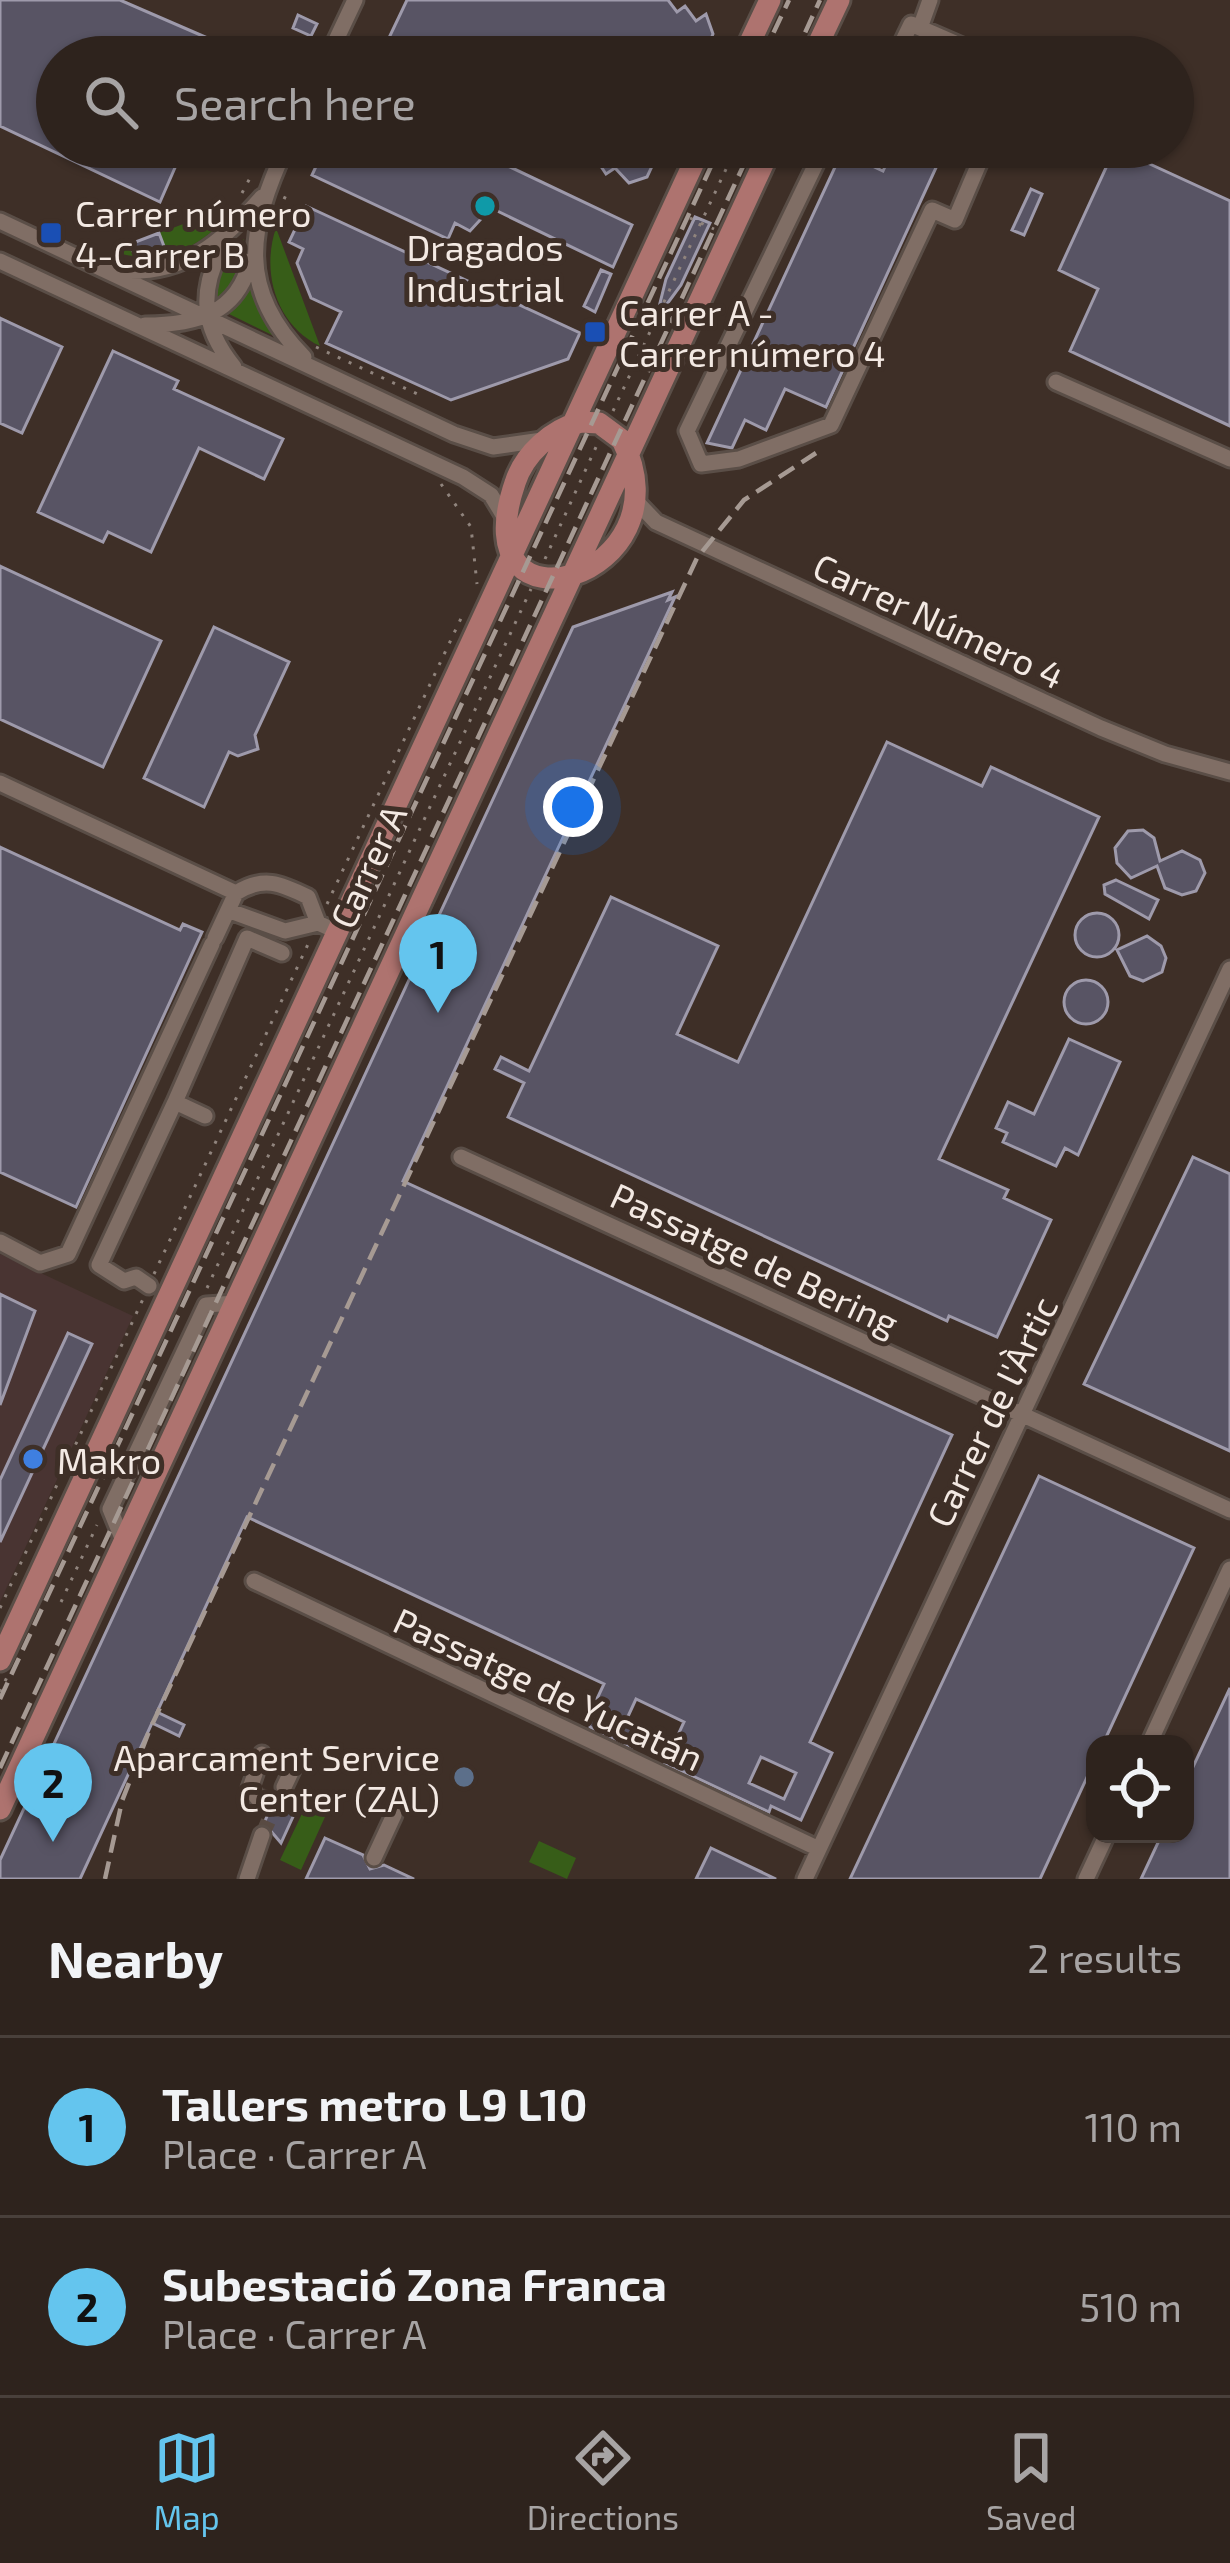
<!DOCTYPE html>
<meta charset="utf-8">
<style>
:root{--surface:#2e231d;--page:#362b26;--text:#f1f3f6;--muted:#a7a4a4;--line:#49403b;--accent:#64c5ee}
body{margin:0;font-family:"Exo 2",sans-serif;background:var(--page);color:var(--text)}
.controls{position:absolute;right:36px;bottom:36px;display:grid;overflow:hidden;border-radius:24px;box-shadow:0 3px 9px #0004}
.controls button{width:108px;height:108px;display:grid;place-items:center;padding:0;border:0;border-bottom:3px solid var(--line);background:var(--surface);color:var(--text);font:60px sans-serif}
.you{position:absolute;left:573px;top:807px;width:42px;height:42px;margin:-30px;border:9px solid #fff;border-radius:50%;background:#1a73e8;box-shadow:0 0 0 18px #1a73e833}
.badge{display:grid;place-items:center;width:78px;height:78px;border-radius:50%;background:var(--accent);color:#111;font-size:39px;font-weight:700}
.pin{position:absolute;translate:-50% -99px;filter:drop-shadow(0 3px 6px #0008)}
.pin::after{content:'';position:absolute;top:63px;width:42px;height:36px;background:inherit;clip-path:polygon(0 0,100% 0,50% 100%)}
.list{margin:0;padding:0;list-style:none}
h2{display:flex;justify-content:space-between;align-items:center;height:156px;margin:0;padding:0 48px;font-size:51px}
h2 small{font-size:39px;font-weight:400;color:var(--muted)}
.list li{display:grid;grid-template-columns:78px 1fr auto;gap:36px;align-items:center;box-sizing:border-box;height:180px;padding:0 48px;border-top:3px solid var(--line)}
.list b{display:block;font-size:45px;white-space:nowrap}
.list p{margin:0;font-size:39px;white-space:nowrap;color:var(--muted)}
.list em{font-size:39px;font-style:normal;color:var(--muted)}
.icon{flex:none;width:66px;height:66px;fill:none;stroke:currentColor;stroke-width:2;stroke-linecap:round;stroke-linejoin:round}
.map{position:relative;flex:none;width:1230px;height:1879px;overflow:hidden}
.search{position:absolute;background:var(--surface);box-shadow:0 3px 9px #0004;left:36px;right:36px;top:36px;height:132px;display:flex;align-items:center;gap:30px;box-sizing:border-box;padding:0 42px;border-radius:66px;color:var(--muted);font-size:45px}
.sheet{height:516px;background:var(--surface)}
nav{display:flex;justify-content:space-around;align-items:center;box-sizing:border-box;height:168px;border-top:3px solid var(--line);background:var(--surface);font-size:33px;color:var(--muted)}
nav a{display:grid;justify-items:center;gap:6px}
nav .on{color:var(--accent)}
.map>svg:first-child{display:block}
.commercial{fill:#493432}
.green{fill:#375d18}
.building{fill:#585464;stroke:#9e9aab;stroke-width:3;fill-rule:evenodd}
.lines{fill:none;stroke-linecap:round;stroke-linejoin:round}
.minor-tunnel{stroke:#594b43;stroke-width:15;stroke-dasharray:15 8;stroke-linecap:butt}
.minor-casing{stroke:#5a4e47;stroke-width:21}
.major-casing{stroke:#5a4e47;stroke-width:27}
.path{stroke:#90847d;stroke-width:3;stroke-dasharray:3 9;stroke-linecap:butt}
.minor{stroke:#806e65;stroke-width:15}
.major{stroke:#ae736f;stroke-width:21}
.rail{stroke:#a69a93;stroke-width:4.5;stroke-dasharray:18 9;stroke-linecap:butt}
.culture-dot{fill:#0f9aa8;stroke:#3e2f27;stroke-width:4.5}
.transit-dot{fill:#1a4fb4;stroke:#3e2f27;stroke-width:4.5}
.shop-dot{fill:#3f7fe0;stroke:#3e2f27;stroke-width:4.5}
.service-dot{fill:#5c6f8a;stroke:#3e2f27;stroke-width:4.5}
.labels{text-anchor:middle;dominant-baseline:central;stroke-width:10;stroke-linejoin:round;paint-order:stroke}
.poi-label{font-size:36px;fill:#f3e9e3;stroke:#3e2f27;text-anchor:start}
.street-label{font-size:36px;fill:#f3e9e3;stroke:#3e2f27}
</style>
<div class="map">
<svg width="1230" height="1879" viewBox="0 0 1230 1879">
<rect width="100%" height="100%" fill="#3e2f27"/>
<path class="commercial" d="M0,1254L133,1316L0,1602Z"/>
<path class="green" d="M232,206C210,248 156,267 112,251L130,244L139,257L164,249L159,233Z
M276,228L320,346C276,325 261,272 276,228Z
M244,239L238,277L213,303L219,266Z
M251,282L274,336L229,314Z
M309,1799L329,1808L301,1870L280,1860Z
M539,1841L576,1858L567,1879L529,1862Z"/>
<path class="building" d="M0,0H120L249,56L57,57V147H184L160,202L0,126Z
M407,0H668L677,12L685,6L696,21L706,14L713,34L703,57H414L386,44Z
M298,15L317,24L311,36L293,28Z
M325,147H468L632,225L613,267L491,208L470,231L455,223L448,239L312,175Z
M574,147H661L647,177L629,183L615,168L606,174L596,159L587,165Z
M894,147H913L940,159L826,407L785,389L766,430L745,420L732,448L707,443L842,152L883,171Z
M1115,148L1230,201V426L1070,351L1098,289L1059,270Z
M1031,189L1042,194L1024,235L1012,230Z
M306,206L580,333L568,359L451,400L326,343L341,312L311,298L297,263L303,249L289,242Z
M695,217L710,223L681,285L656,319L666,279Z
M159,233L165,249L135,256L130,244Z
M601,270L611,274L595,312L584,306Z
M0,318L62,347L22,433L0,423Z
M113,351L178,381L174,389L283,439L264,479L199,448L151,552L108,532L103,542L38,512Z
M0,566L161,641L103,767L0,719Z
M672,592L668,600L675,597L403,1181L952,1435L810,1742L832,1753L801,1820L771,1806L769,1812L665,1763L684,1722L636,1699L624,1725L639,1732L632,1747L590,1727L587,1720L604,1684L247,1517L157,1712L184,1725L179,1736L152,1723L80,1879H0V1860L573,627ZM761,1757L796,1773L784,1799L749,1783Z
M214,627L289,662L255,735L258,749L238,756L229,752L204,807L144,778Z
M887,742L982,786L991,767L1099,817L939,1159L1008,1190L1004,1198L1051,1220L997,1337L949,1316L947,1321L508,1117L524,1083L495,1069L501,1057L529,1071L611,897L718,946L677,1034L738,1062Z
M1143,830L1154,838L1160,861L1182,851L1200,860L1205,873L1196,891L1182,895L1165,888L1157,866L1131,878L1117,863L1115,848L1128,831Z
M0,847L180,930L183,924L202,932L76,1207L0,1172Z
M1116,880L1158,900L1149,919L1105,894L1104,885Z
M1075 935a22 22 0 1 1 44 0a22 22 0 1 1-44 0Z
M1147,936L1161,946L1166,958L1162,972L1143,981L1130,976L1117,950Z
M1064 1002a22 22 0 1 1 44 0a22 22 0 1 1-44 0Z
M1069,1039L1120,1062L1078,1155L1065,1148L1056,1166L1003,1142L1007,1133L996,1128L1008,1102L1034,1114Z
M1193,1157L1230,1174V1451L1084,1384Z
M0,1294L35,1311L0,1405Z
M68,1333L92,1344L0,1542V1480Z
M1039,1476L1194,1548L1103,1744H1095V1760L1040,1879H850Z
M1230,1688V1879H1141L1162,1834H1185V1784Z
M294,1793L302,1797L281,1843L264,1823L269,1812L281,1810Z
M325,1838L363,1855L370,1869L384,1865L414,1879H306Z
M711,1848L776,1879H696Z"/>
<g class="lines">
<path class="minor-tunnel" d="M262,1835L283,1789"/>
<g class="minor-casing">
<path id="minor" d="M920,28L930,0
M328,57L355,0
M895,57L911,24L987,57
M286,147C249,227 236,289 304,357
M824,147L687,431L701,464L739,459L831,425L932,210L955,220L986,147
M0,221L454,434L493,447L542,440
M225,242C199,288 200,325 234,367
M0,261L463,477L491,495L508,523
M120,271C185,275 221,243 262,197
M145,325C195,325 238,314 250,261
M1056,382L1230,459
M634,499L656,522L1101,728L1165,754L1230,772
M0,783L236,893L215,938
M236,893C263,876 280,883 308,897L318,923
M230,911L285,931L318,923L338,932
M205,1116L175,1102L247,938L282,953
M461,1157L1230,1510
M0,1242L40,1263L68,1254L212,944
M149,1286L136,1277L124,1281L99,1265L175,1102
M124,1543L110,1509L206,1305L236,1303
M254,1581L819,1849
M1149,1744L1230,1569
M262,1754L250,1788L257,1798L273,1801
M284,1787L293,1768
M374,1858L394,1815
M247,1879L262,1835
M805,1879L1230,969
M1086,1879L1107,1834"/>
</g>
<g class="major-casing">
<path id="major" d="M743,57L770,0
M812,57L839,0
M581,422L599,423L622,440C692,578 459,646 515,483C524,454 552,429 581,422Z
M0,1660L701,147
M0,1809L771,147"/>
</g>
<path class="path" d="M242,193L250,178
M279,210L286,195
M690,218L714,229
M316,347L424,397
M613,411L734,152
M441,484L471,527L477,584
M545,559L596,447
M327,904L463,614
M154,1274L310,940
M207,1288L531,589
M61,1602L97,1525
M0,1608L143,1299
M0,1692L8,1675"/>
<use href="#minor" class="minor"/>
<use href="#major" class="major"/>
<path class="rail" d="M762,57L789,0
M794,57L820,0
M0,1699L720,147
M0,1768L752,147
M105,1879L122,1801L150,1729L697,558L744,500L816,453"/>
</g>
<circle class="culture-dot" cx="485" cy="206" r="12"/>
<g class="transit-dot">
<rect x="39" y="221" width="24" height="24" rx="6"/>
<rect x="583" y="320" width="24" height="24" rx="6"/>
</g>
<circle class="shop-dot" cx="33" cy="1459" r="12"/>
<circle class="service-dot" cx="464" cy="1777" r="12"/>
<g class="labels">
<g class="poi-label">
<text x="75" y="212">Carrer número<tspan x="75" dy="41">4-Carrer B</tspan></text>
<text x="485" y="246" text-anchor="middle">Dragados<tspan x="485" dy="41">Industrial</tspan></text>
<text x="619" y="311">Carrer A -<tspan x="619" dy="41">Carrer número 4</tspan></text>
<text x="57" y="1459">Makro</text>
<text x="440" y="1756" text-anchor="end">Aparcament Service<tspan x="440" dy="41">Center (ZAL)</tspan></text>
</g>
<g class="street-label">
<text transform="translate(939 620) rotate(25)">Carrer Número 4</text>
<text transform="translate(367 866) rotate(-65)">Carrer A</text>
<text transform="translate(755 1258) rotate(25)">Passatge de Bering</text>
<text transform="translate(991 1411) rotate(-64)">Carrer de l'Àrtic</text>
<text transform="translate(549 1688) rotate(25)">Passatge de Yucatán</text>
</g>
</g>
</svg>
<div class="controls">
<button><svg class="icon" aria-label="locate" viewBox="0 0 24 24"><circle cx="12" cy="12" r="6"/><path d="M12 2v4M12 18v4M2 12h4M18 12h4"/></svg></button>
</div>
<div class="you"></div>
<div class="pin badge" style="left:438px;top:1013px">1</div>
<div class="pin badge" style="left:53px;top:1842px">2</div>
<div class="search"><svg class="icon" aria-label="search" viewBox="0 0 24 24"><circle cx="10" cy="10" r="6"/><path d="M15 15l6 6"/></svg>Search here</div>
</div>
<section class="sheet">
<h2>Nearby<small>2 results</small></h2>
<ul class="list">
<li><span class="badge">1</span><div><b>Tallers metro L9 L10</b><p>Place · Carrer A</p></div><em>110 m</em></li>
<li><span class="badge">2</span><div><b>Subestació Zona Franca</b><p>Place · Carrer A</p></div><em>510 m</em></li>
</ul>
</section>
<nav>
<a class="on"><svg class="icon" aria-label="map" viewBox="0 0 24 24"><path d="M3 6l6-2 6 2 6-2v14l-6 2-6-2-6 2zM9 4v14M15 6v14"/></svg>Map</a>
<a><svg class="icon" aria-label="directions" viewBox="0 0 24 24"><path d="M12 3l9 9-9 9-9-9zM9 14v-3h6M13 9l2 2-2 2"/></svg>Directions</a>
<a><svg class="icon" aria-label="saved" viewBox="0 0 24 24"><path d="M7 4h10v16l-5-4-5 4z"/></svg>Saved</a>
</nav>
